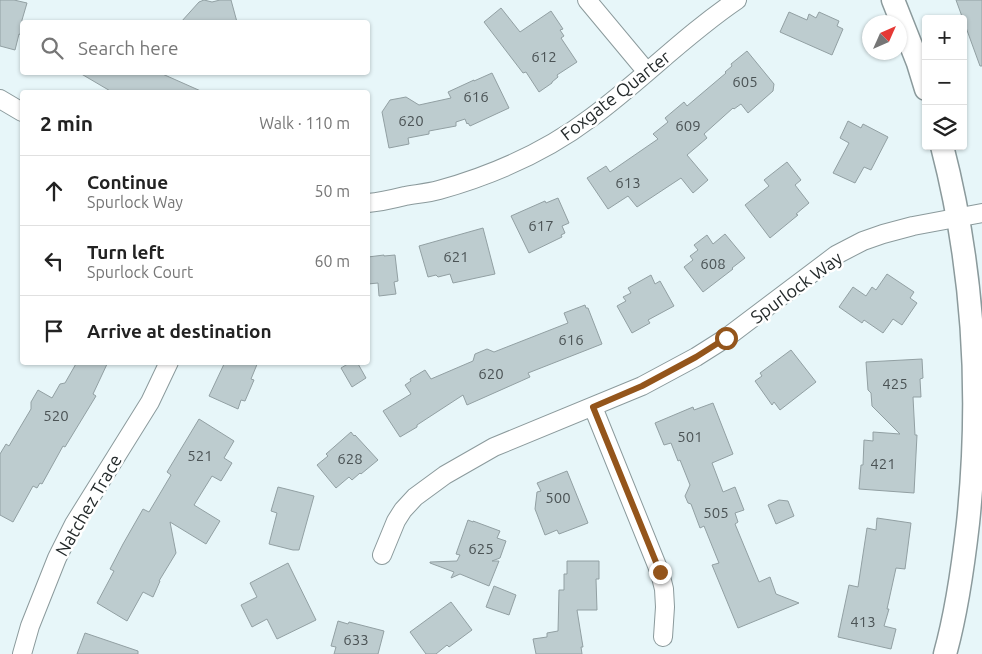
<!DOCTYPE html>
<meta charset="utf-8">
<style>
:root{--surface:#fff;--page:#f2f2f2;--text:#222;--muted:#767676;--line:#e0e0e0}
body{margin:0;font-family:Ubuntu,sans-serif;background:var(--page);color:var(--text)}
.controls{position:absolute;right:15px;top:15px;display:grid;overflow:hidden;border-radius:5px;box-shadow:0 1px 4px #0004}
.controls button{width:45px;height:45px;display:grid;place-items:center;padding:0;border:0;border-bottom:1px solid var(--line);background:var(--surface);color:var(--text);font:25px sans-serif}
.compass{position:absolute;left:862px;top:15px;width:45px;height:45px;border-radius:50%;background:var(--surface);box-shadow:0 1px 4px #0004;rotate:45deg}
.stop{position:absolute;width:15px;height:15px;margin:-11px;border:4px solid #94551b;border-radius:50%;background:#fff}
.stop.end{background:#94551b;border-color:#fff;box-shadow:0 1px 5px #0008}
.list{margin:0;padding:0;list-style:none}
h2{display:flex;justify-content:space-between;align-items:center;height:65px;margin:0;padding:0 20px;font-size:21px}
h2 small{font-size:16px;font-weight:400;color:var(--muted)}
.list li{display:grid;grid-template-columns:32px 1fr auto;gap:15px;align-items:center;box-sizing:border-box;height:70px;padding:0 20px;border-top:1px solid var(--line)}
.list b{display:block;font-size:19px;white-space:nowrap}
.list p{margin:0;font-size:16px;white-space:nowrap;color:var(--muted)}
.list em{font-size:16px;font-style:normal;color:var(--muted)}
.icon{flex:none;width:28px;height:28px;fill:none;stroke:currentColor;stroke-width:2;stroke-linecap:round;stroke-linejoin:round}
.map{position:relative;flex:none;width:982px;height:654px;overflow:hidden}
.search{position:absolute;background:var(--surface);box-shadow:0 1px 4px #0004;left:20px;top:20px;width:350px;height:55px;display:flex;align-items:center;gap:12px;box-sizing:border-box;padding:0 18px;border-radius:5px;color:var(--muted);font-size:19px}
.panel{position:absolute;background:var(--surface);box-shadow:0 1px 4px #0004;left:20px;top:90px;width:350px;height:275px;border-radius:5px}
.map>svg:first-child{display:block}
.building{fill:#bdcccf;stroke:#92a0a3}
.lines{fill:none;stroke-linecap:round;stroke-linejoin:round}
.minor-casing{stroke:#8b9a9c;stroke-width:20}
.tertiary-casing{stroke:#8b9a9c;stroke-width:25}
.minor{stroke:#fff;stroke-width:18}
.tertiary{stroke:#fff;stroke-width:22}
.route{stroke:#94551b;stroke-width:6}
.labels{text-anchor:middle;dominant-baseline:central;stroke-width:5;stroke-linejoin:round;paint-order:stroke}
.number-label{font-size:15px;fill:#4b5355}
.street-label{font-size:18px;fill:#252b2c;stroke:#fff}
</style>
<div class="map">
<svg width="982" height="654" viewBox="0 0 982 654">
<rect width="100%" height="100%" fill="#e7f6f9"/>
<path class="building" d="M0,0H14L27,3L22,20V35L19,34L15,50L0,46Z
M204,0L212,2L220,0H231L237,22H181L199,2Z
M956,0H982V66H980Z
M501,8L520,32L551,11L563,29L560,30L564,36L561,38L577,62L557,75L558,77L552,82V83L539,92L526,72L523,73L484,22Z
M789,12L807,20L809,14L816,18L819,12L839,21L837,26L843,29L832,55L780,32Z
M747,51L774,84L773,91L748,113L741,104L734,109L733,108L704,134L707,138L687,155L708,180L693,193L681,178L637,207L628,196L608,209L587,178L606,166L610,172L658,139L653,134L668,122L665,118L684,102L687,106L726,73L725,72L732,66L731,64Z
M78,72H158L203,92H112Z
M492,73L509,108L470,126L468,123L467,124L465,119L456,122V126L429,131V134L408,138L409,144L389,148L382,112L390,100L406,97L419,105L451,98L448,92L474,80V81Z
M848,121L861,128L863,124L888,137L871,170L864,167L855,183L833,173L849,143L840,138Z
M787,162L801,180L795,185L809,203L796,214L798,215L770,238L745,205L769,186L764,180Z
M558,198L569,223L562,226L565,233L561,235L562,237L529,253L511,216L545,201L546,203Z
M483,228L495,274L453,283L450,274L438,277L436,275L428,277L419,246Z
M725,234L745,258L732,268L733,269L703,292L684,267L693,260L690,256L698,250L694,245L707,235L713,244Z
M384,255V256L395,255L398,281L394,282L396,294L379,296L378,283L368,284V257Z
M887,274L914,292L910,298L917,303L902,325L893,319L883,333L864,320L862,323L839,307L853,287L866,296L872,287L876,290Z
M651,275L655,284L660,281L674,306L648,320L650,323L632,333L617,306L626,301L623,297L631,293L628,288Z
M585,305L586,308H588L602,344L528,373L530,377L467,405L463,395L417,425V427L400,437L383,411L411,394L405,385L411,381L410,379L425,370L431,379L473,361L475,354L487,349L494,352L568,323L564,313Z
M791,350L816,382L780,410L774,402L772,405L755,381L762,376L760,373Z
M922,359L923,378L920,379L921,397H913L915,435H917L914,493L859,489L861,465H863L864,440L873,441V432L900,434L872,406L871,393L868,390L866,362Z
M77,362H108L93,394L96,396L65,447L63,446L42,484L40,483L37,488L33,486L13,522L0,515V454L6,444L9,446L31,409V402L38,390L52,398L60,384L65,383Z
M225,362H258L251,379L254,380L245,401L241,400L238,409L209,396Z
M351,362H357L366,378L352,387L341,368Z
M713,403L733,454L712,463L723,492L735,487L744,510L735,513L738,522L735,524L759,582L770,577L776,594L799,603L738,628L712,565L719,563L704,526L700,528L691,504L688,503L685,496L690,485L680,460L678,461L671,443L664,445L655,423L693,407L694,410Z
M199,419L234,441L224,458L232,463L221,481L212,476L194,505L220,521L206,544L170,522L176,553L159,581H160L153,597L143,592L127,621L97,603L114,571L110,569L123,544L143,509L149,512L171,475L167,472Z
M351,432L354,436L355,435L378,460L361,474L360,473L352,480L349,477L336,488L317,465L328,456L326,454Z
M567,471L588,523L559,534L557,530L545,535L535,509L537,492L541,491L537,483Z
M278,487L314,496L299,550H293L269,544L277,513L271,511Z
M779,500L788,501L794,516L776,524L768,505Z
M877,518L911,523L905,569L896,568L887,609H889L884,626L896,629L891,649L838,637L849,585L858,587L867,528L876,530Z
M468,520L473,522V521L500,531L497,538L506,541L500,558L492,561H499L489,586L460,574L451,578L454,572L430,563V562L457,561L460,555L456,554Z
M567,561H599V579H596L597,610H577L583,647H581L582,654H536L533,639L547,637V633L558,631L559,590H564V574H567Z
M288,563L316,620L277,639L267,619L252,627L241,605L257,597L250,583Z
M494,586L516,595L509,615L486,607Z
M451,602L472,630L449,647L447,645L436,654H426L410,632Z
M338,621L348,624L349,622L384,631L378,654H334L336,647L331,646Z
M85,633L138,651V654H77Z"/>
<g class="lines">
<g class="minor-casing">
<path id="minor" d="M587,0L647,72
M0,99L22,112
M368,203C380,202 393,199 405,196C416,194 428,193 439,190C493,175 547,151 592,117C642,80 685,35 737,0
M593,407L660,573L664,589L665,607L663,637
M382,555L396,521L403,510L415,497L445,475L494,447L642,386L696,357L726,338L836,255L863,241L883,234L913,226L982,213
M22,654L30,626L57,558L74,524L150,402L169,362"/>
</g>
<g class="tertiary-casing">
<path id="tertiary" d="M893,0L918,63L926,89
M942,146C974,269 981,397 968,523C963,567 957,611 945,654"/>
</g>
<use href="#minor" class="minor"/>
<use href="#tertiary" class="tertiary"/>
</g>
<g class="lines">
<path class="route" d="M660,572L593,407L642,386L696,357L726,338"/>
</g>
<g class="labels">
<g class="number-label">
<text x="544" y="56">612</text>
<text x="745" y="81">605</text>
<text x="476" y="96">616</text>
<text x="411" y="120">620</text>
<text x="688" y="125">609</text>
<text x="628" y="182">613</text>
<text x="541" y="225">617</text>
<text x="456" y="256">621</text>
<text x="713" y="263">608</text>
<text x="571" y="339">616</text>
<text x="491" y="373">620</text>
<text x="895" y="383">425</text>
<text x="56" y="415">520</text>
<text x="690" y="436">501</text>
<text x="200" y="455">521</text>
<text x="350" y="458">628</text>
<text x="883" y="463">421</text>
<text x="558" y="497">500</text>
<text x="716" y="512">505</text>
<text x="481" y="548">625</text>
<text x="863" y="621">413</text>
<text x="356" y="639">633</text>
</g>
<g class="street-label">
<text transform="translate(615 95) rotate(-38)">Foxgate Quarter</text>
<text transform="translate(796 287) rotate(-36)">Spurlock Way</text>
<text transform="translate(88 505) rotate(-60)">Natchez Trace</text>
</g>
</g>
</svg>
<div class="controls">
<button>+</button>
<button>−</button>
<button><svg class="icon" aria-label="layers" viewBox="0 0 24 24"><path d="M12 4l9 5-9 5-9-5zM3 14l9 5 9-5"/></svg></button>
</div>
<svg class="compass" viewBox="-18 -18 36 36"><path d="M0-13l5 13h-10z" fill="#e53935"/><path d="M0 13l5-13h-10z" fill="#767676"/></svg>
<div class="stop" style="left:726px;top:338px"></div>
<div class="stop end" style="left:660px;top:572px"></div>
<div class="search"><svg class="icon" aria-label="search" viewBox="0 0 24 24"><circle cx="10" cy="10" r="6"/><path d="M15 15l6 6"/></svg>Search here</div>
<section class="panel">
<h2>2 min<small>Walk · 110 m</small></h2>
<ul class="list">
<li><svg class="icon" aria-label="ahead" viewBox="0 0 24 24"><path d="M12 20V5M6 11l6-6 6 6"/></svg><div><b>Continue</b><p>Spurlock Way</p></div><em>50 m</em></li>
<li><svg class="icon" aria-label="left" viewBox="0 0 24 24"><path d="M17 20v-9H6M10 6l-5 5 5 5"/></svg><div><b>Turn left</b><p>Spurlock Court</p></div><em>60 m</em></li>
<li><svg class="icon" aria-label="arrive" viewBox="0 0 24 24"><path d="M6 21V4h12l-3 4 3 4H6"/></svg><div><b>Arrive at destination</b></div></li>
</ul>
</section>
</div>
